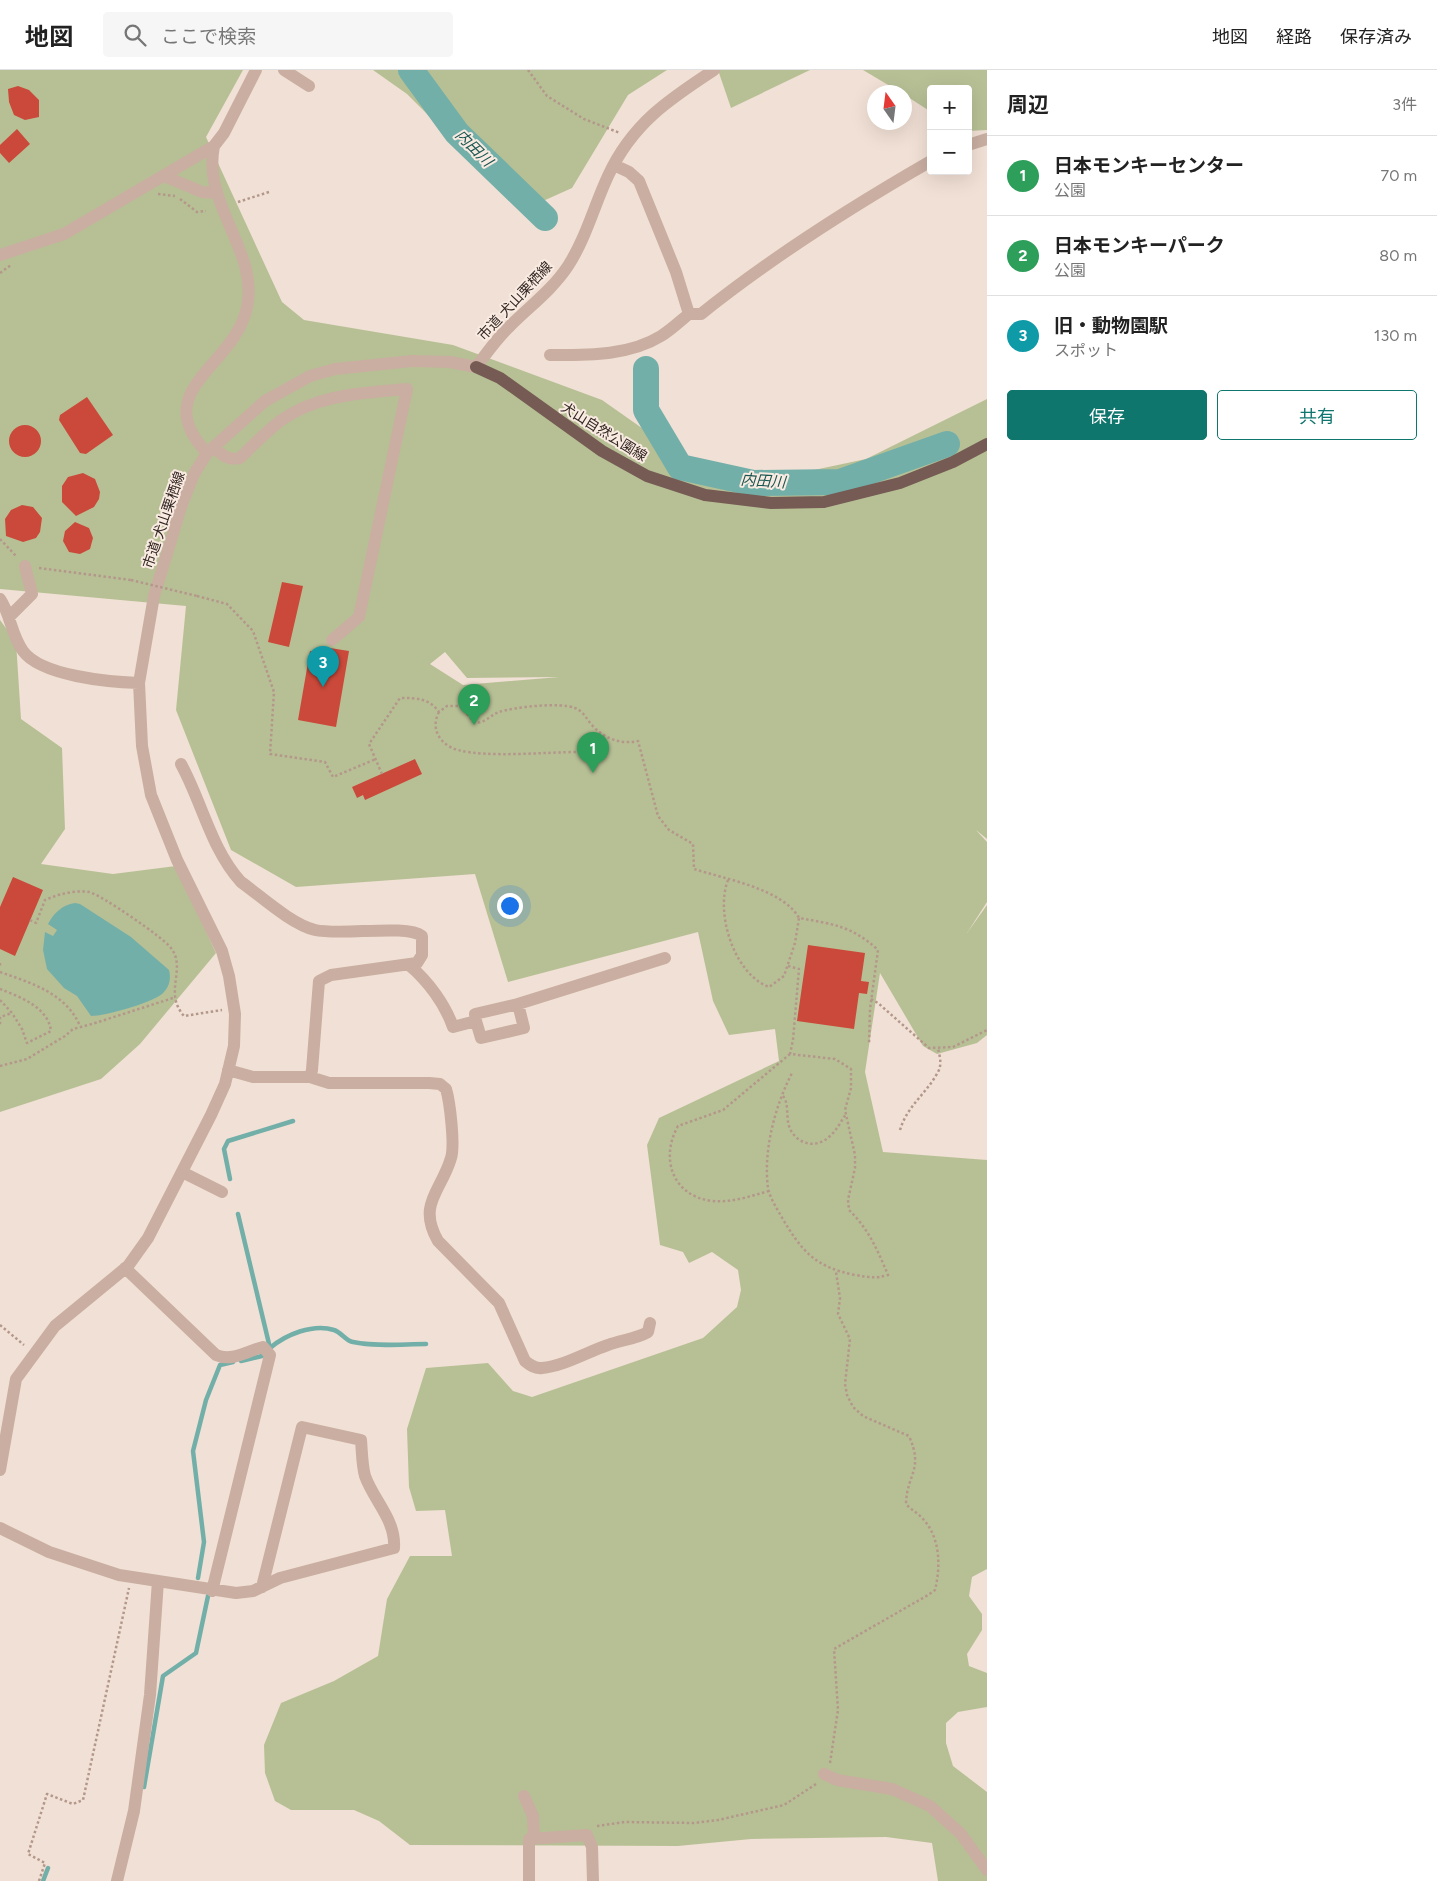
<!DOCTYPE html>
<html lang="ja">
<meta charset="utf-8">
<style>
:root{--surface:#fff;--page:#f6f6f6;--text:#222;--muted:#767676;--line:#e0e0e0;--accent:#0f766e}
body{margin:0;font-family:Figtree,"Noto Sans JP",sans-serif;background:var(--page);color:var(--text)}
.controls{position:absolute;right:15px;top:15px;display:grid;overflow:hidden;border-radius:5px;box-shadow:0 5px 20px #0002}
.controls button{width:45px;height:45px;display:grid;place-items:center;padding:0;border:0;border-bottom:1px solid var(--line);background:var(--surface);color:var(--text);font:25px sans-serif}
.compass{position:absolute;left:867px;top:15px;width:45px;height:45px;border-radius:50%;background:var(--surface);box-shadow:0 5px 20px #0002;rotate:346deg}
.you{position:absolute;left:509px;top:835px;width:18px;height:18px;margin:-12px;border:4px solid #fff;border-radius:50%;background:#1a73e8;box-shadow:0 0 0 8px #1a73e833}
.badge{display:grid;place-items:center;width:32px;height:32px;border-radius:50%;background:var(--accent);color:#fff;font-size:16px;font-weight:700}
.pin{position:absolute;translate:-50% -41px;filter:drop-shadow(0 1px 2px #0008)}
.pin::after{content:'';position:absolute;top:26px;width:18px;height:15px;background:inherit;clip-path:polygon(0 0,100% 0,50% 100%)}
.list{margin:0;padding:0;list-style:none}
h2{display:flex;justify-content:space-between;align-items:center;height:65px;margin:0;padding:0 20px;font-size:21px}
h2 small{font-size:16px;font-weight:400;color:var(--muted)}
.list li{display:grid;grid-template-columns:32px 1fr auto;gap:15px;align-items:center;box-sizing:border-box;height:80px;padding:0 20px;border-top:1px solid var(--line)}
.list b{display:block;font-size:19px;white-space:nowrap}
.list p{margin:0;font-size:16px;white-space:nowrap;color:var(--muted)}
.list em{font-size:16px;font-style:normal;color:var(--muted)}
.actions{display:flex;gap:10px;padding:15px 20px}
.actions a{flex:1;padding:11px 0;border:1px solid var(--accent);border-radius:5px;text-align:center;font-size:18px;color:var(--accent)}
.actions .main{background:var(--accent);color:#fff}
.icon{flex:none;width:28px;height:28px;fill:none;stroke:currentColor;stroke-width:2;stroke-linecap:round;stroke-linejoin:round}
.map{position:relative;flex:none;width:987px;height:1811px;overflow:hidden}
header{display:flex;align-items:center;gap:30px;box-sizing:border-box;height:70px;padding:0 25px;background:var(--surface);border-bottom:1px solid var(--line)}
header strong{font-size:24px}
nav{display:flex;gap:28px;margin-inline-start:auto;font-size:18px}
.search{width:350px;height:45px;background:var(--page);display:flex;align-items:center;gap:12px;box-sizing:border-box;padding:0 18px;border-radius:5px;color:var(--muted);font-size:19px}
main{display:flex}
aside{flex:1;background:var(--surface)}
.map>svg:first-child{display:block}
.green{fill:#b7c095;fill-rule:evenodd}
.water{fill:#73afa9}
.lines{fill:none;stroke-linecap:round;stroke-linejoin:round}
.stream{stroke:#73afa9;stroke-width:4.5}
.river{stroke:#73afa9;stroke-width:26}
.building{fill:#ca493a}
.path{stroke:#b4978b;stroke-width:2.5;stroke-dasharray:2.5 2.5;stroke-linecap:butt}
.minor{stroke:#c9aea1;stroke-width:12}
.major{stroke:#765b54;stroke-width:12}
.path-bridge{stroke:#b4978b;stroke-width:2.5;stroke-dasharray:2.5 2.5;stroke-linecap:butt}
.labels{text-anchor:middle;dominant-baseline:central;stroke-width:4;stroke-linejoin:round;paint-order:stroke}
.street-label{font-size:14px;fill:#332724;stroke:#f9ebe1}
.water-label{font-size:15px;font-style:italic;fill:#195550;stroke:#f9ebe1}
</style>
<header>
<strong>地図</strong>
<div class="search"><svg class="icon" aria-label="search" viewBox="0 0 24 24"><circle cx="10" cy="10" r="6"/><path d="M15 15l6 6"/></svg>ここで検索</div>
<nav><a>地図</a><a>経路</a><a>保存済み</a></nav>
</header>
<main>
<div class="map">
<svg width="987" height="1811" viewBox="0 0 987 1811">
<rect width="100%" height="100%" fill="#f1e0d5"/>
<path class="green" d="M0,0H243L206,67L282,232L304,250L453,275L602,330L703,401L757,412L866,389L987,329V769L976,760L987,772V832L967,863L987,835V965L977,973L937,984L923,976L880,903L865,1002L883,1082L987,1090V1499L972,1507L969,1526L982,1544V1560L967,1584L969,1596L987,1603V1637L958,1642L946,1653V1673L953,1696L987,1722V1811H938L932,1773L886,1767L751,1769L678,1776L410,1775L379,1751L354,1740H291L275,1731L265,1703L264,1675L281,1633L334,1611L378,1586L387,1529L410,1486H452L445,1440L416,1441L409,1417L407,1359L426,1298L488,1293L513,1321L532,1327L703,1268L737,1237L741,1220L738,1200L712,1182L689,1193L683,1182L660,1175L647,1075L659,1048L779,991L775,959L729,965L713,931L698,862L508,912L475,804L296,817L231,780L176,640L186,536L0,519ZM445,582L467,608L559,607L463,615L430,594Z
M373,0H667L628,25L572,118L523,140L407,24Z
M718,0H810L731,38Z
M863,0H987V60L968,61V19H931V42L905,25L904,22H900Z
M0,550L16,572L21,649L62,678L65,759L41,794L113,804L176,796L216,883L140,974L101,1009L0,1042Z"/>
<path class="water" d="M75,833L80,834L131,867L169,900C171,907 170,916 164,922C156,932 105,946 91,946L77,926L64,918L47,899L43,880L45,862L53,866L57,860L48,854C54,843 62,835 75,833Z"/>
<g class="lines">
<path class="stream" d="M230,1109L224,1079L228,1071L293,1051
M238,1144L270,1278C285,1265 313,1253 334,1260C341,1262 346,1271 353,1272C377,1277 403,1274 426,1274
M241,1291L262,1286
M198,1508L204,1472L193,1381L206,1330L220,1295L233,1292
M144,1717L163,1606L196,1583L208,1526
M43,1811L48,1798"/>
<path class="river" d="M411,0L457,63L545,148
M646,299V340L680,397L753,413L840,412L947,374"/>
</g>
<path class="building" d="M18,16L29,20L39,30V47L25,50L14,45L9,32L8,19Z
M17,59L30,74L9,93L0,83V75Z
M87,327L113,365L86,384L80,383L59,350L60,345Z
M9 371a16 16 0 1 1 32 0a16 16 0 1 1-32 0Z
M83,403L95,409L100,422L99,429L94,437L76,446L62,432V416L68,407Z
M22,435L33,437L42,448L40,462L36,468L23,472L6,466L5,449L11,440Z
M75,452L89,458L93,468L90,479L80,484L69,482L63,471L65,461Z
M282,512L303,516L289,577L268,572Z
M330,578L349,581L336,657L298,650L310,581L329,584Z
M415,689L422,704L365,730L363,725L357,728L352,717Z
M13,807L43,820L15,886L0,879V837Z
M808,875L865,883L861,911L869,912L867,924L859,923L854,959L797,951Z"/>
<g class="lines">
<path class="path" d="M528,0L547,26L584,49L620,63
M158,124L175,126
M180,129L197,142L206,141
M238,132L269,122
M0,203L11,195
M0,469L16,486
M39,498L131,510
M197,526L227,534L253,561L274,622L270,684L325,692L333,707L376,689
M439,642C430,659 440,675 458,680C489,688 545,682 579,682L590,676L599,662
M382,704L369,674L400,628C416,628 429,628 439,642L447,636H460L475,653C486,653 490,645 499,642C514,637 561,632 575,638C583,641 586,648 591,654C603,668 620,675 638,671L658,746L669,760L693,774L694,799C725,809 783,819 799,848C833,854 852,856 878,880L870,939L869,974
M728,810C715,843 734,904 769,917L784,906L795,873L799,848
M30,850L36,853L45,830C59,824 74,820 89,822C100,824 164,868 171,878C187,899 163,922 184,946L222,940
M0,893V896
M788,896L799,899L793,970L790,984L835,989L851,999V1018L845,1040L855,1085V1098L848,1130L849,1140C868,1158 878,1181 888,1205C875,1209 868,1207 855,1205C814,1197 801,1180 781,1146C776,1137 770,1128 768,1118C763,1081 775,1036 792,1003
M0,902C31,913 66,923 80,956
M0,919C20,927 48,937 51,961L27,973L22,959L12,943
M871,929L878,933L929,978L953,977L987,960
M0,930L12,943L0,947V956
M0,996L27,989L65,966L73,959L92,954L173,928
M783,1026C789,1033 786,1047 789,1056C795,1074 816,1080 830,1066C837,1060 841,1051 846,1044
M900,1060C907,1036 927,1023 938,1002C942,995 940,986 938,979
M769,1121C751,1126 731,1133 712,1131C672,1126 660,1088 678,1056L723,1040L790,984
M0,1255L24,1275
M830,1693L838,1640L834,1579L928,1525L935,1520C941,1496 940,1467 923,1449C918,1443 911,1440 906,1434C907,1403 924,1400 909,1366L863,1346L853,1337L847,1325L845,1314L850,1269L838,1244L840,1228L836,1202
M597,1756L625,1752L694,1753L718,1750L784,1735L816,1714
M39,1811L45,1793L28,1784L47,1724L73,1734L83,1730L129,1518"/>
<path class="minor" d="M284,0L309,16
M968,75L987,69
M614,95L629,102L639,111L676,202L689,244
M164,106L202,122L216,123
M0,185L64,164L214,76L224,63L256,0
M550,285C587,285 629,286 661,266C671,260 680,251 689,244H701C772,187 851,137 931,91
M214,377C222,385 227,391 240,388C253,375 266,362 280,351C317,324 363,323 407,319L359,547L332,570
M207,383C147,320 235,297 247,237C259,181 202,135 214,76
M0,529C11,545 11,565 23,581C41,606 109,612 139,613
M9,547L32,524L25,496
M181,694C202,732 211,779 241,812C262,827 291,854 315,860C341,866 406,854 422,866V885L417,893L331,905L319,911L312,1000L310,1007
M409,895C428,911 445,934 453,957L476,951L481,968L524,958L518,934L665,888
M476,951L475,944L518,934
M228,1000L253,1007H310L329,1013H429L440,1014L446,1019C450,1032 455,1076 451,1088C441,1122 417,1134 438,1171L499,1233L525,1291C530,1295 535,1299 542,1298C564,1296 587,1282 608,1275C621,1270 636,1269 648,1262L650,1253
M182,1102L222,1122
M125,1198L216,1285C232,1292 247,1281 263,1277L270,1285L212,1521
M0,1400L16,1309L55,1256L128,1196L148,1168L211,1045L225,1014L234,976L235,944L229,906L222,881L177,790L151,725L142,676L139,613L154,526L182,434L194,404L207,383L265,331L310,306L335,299L412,291L450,292L476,297C487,283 497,268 510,256C530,236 552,220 568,196C586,168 594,136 608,106C632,54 668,30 714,0
M0,1458L49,1482L119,1505L236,1523L253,1521L280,1508L394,1478C396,1450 374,1431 365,1406C362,1395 362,1382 361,1370L302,1357L262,1517
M824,1704L837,1710L892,1719L930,1736L961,1764L987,1800
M524,1726L533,1746L534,1767
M117,1811L134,1741L150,1625L158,1511
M529,1811V1769L587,1765L592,1777L593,1811"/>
<path class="major" d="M476,297L500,308L602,381L647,406L705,425L771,433L824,432L900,413L953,392L987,374"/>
<path class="path-bridge" d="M131,510L197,526"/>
</g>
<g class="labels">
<g class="street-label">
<text transform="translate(515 231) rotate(-47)">市道 犬山栗栖線</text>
<text transform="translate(604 362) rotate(32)">犬山自然公園線</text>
<text transform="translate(164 450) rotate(-71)">市道 犬山栗栖線</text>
</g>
<g class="water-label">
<text transform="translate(474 78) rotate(45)">内田川</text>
<text transform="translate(763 411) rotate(4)">内田川</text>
</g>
</g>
</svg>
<div class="controls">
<button>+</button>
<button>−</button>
</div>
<svg class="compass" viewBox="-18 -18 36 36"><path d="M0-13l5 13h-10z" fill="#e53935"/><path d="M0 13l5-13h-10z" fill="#767676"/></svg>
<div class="you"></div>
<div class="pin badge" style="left:593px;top:703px;background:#2e9e5b">1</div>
<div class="pin badge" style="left:474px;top:655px;background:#2e9e5b">2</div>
<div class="pin badge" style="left:323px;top:617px;background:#0f9aa8">3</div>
</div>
<aside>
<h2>周辺<small>3件</small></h2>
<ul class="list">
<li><span class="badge" style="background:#2e9e5b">1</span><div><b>日本モンキーセンター</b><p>公園</p></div><em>70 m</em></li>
<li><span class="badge" style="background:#2e9e5b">2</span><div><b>日本モンキーパーク</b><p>公園</p></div><em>80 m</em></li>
<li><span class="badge" style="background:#0f9aa8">3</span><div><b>旧・動物園駅</b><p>スポット</p></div><em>130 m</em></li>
</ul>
<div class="actions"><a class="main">保存</a><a>共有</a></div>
</aside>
</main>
